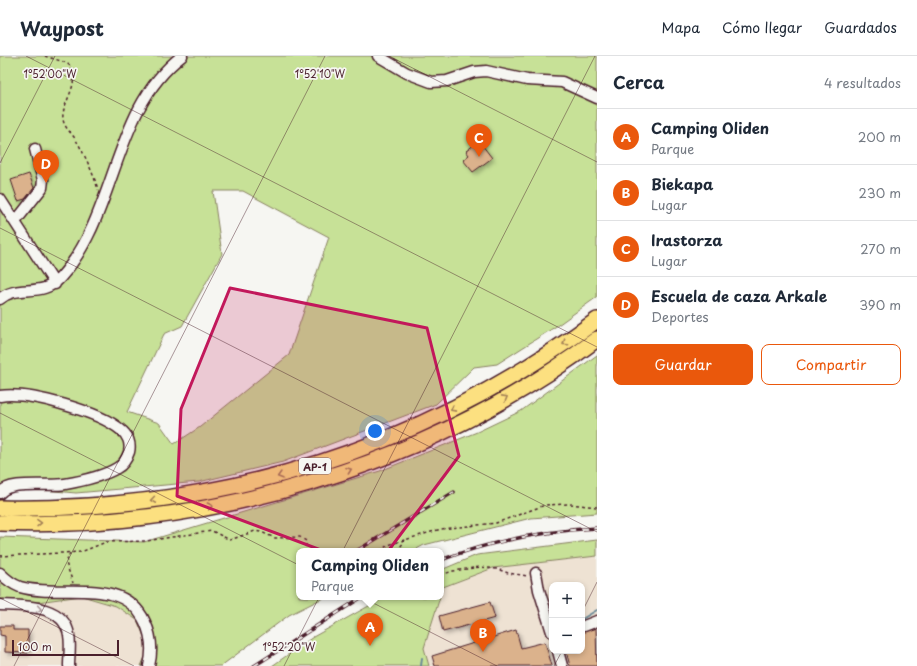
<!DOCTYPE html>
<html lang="es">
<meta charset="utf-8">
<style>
:root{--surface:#fff;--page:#f6f6f7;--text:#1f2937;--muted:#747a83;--line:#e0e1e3;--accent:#ea580c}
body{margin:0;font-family:"Playpen Sans",sans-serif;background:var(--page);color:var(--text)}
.controls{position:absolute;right:12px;bottom:12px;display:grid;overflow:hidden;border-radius:8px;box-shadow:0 2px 6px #0003}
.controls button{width:36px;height:36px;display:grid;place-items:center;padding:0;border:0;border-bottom:1px solid var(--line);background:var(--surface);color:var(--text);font:20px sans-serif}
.scale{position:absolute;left:12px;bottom:10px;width:107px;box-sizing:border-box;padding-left:4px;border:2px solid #4a1f2b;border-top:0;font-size:11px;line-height:14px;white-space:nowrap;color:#4a1f2b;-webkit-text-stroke:3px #f6f6f2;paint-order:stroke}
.you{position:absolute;left:375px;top:375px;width:14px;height:14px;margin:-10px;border:3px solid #fff;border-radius:50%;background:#1a73e8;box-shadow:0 0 0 6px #1a73e833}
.badge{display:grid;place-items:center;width:26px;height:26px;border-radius:50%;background:var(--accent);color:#fff;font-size:13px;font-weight:700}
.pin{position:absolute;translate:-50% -33px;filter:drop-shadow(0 1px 2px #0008)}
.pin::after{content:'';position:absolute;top:21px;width:14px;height:12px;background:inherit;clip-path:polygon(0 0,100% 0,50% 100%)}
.popup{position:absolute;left:296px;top:492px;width:148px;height:52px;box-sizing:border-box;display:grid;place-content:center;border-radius:8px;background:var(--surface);filter:drop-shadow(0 1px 3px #0005);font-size:13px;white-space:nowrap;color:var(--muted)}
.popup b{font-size:15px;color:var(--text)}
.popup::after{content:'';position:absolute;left:50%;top:100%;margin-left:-8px;border:8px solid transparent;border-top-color:var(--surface)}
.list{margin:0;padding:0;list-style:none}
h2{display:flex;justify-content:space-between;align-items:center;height:52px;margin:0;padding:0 16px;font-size:17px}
h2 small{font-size:13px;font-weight:400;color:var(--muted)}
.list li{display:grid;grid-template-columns:26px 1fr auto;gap:12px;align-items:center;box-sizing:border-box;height:56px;padding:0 16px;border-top:1px solid var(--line)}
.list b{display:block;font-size:15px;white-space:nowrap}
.list p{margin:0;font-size:13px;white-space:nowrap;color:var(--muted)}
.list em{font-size:13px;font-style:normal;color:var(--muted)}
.actions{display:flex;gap:8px;padding:12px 16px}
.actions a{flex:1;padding:9px 0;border:1px solid var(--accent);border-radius:8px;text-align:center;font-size:14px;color:var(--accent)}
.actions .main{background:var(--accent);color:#fff}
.map{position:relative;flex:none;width:597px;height:610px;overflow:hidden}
header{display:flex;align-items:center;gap:24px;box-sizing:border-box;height:56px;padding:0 20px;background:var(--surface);border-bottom:1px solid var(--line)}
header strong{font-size:19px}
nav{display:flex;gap:22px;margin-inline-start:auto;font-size:14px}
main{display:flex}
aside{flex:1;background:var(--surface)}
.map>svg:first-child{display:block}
.built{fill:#eee2d3;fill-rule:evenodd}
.green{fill:#c7e197;stroke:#888061;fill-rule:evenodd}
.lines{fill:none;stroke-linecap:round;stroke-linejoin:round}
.stream{stroke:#6b8997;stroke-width:2}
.building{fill:#dbb28c;stroke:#4a1f2b;filter:url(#shadow)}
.minor-casing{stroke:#4a1f2b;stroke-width:13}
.highway-casing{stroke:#4a1f2b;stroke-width:18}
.path{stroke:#4a1f2b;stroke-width:1.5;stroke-dasharray:3 3;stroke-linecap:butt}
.minor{stroke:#f6f6f2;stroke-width:10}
.highway{stroke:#fce080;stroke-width:15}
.rail-casing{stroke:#4a1f2b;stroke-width:3.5}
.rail{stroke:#f6f6f2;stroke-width:2;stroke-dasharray:6;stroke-linecap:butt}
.oneway{stroke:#a38056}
.oneway2{stroke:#a99598}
.marked{fill:#c2185b;fill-opacity:0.2;stroke:#c2185b;stroke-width:3;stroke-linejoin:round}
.ticks{fill:none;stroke:#4a1f2b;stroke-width:1;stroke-opacity:0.45}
.labels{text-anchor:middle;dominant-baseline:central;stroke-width:3.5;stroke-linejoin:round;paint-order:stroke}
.shield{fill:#f6f6f2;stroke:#7e6067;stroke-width:1}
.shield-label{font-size:10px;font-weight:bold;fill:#4a1f2b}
.ticks-label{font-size:10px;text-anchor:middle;fill:#4a1f2b;stroke:#f6f6f2;stroke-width:3.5;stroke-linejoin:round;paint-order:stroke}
</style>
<header>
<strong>Waypost</strong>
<nav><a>Mapa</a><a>Cómo llegar</a><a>Guardados</a></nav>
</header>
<main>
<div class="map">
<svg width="597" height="610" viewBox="0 0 597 610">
<defs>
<filter id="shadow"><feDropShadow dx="2.5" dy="2.5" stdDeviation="2" flood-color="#0004"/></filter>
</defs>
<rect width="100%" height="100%" fill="#f6f6f2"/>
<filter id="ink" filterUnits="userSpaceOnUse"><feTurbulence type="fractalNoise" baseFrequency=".025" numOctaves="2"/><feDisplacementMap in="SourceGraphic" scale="8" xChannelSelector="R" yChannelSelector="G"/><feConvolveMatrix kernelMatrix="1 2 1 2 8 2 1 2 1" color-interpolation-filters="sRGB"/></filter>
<g filter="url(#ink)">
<path class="built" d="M597,500V610H429L424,592L443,531L493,512ZM552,529H582V595H552Z
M82,540L116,550L137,564L149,592L141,610H0V543L37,546Z"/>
<path class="green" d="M0,0H597V241L558,269L497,308L474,311L436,348L283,406L199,426L76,437L0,430ZM213,135H243L329,181L289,299L200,371L174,388L159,367L127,356L164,278L182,270L222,198Z
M597,299V457L531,462L424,489L413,495H299V541H325L289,559L221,610H141L149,592L137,564L116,550L82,540L37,546L0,543V481L144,486L380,415L477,376L521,355Z
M597,484V500L493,512L443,531L441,537V514L477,499Z
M385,541H440L424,592L429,610H272L313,581Z"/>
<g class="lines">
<path class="stream" d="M582,563L597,554
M421,610L422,602"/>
</g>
<path class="building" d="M479,85L492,102L473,116L463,104L469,99L466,95Z
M29,118L34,132L25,143L18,145L11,124Z
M490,546L495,562L443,576L439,560Z
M0,570H13V574H28V597L5,596V580L0,579Z
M596,572L597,610H570L566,595H582V576Z
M516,574L521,592L545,586L552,610H435L432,600Z"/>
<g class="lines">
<g class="minor-casing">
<path id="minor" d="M378,0L407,17L431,26L447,25L474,16L486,15L527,24L562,26L597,42
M0,143L55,228
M15,166L42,132L43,124L35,93
M0,243C18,227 42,243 61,221C118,157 112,53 182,0
M0,340C28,335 100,356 121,374C128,379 131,388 129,396C127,402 123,409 117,412C102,421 82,425 65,428C48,431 10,424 0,437
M0,517C5,522 12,528 20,531C60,543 123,518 145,566C152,581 153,594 149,610
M536,517L539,534L552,576
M0,549C23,550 64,548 69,579C71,589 69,600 69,610
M584,570L597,565
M558,595L562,610"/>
</g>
<g class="highway-casing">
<path id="highway" d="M0,452C221,456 419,395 597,264
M0,467C209,475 430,409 597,283"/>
</g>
<path class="path" d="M45,0C53,4 68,4 72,13C79,31 61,48 63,63C64,72 72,77 76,84C83,95 95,121 98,134
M380,495L388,489L441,473L496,467L545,449L570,448L597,451
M397,495L404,486
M70,497L66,507L73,527
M0,500L81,496L106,486L146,485L212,475L230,484L255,475L261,476L275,482L300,481L306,485V495
M441,519L453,515L480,511L497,513L508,517L528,520"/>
<use href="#minor" class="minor"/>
<use href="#highway" class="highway"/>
<g class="rail-casing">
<path id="rail" d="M358,494L454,436
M441,504C491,485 544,475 597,472
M254,610L362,541"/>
</g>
<use href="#rail" class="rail"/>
</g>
<defs><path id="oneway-chevron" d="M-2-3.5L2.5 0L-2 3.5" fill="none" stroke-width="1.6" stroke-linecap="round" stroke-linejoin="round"/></defs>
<g class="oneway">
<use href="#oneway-chevron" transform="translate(565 287) rotate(146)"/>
<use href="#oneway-chevron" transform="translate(505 342) rotate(-29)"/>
<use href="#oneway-chevron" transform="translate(453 353) rotate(152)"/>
<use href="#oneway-chevron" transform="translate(349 414) rotate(-20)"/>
<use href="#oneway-chevron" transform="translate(280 420) rotate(164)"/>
<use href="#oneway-chevron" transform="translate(153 444) rotate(172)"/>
<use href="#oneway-chevron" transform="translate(210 450) rotate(-11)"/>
<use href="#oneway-chevron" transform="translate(39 467) rotate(-1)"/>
</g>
<use class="oneway2" href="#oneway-chevron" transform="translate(39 553) rotate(10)"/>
</g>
<path class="marked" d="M230,232L427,272L459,400L374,514L177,440L181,353Z"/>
<path class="ticks" d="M26,0L597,291M389,0L597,106M0,107L55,0M0,172L597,476M0,357L497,610M0,542L134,610M582,556L597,526M14,610L325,0M284,610L595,0M554,610L562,595"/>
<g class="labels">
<rect class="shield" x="299" y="402" width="32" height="16" rx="3"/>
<g class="shield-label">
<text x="315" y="410">AP-1</text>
</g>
</g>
<g class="ticks-label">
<text x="50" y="22">1°52'00"W</text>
<text x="320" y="22">1°52'10"W</text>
<text x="289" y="595">1°52'20"W</text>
</g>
</svg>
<div class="controls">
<button>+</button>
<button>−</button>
</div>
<div class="scale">100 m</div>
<div class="you"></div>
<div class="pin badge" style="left:370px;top:590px">A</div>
<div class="popup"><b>Camping Oliden</b>Parque</div>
<div class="pin badge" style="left:483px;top:596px">B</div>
<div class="pin badge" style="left:479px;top:101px">C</div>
<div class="pin badge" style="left:46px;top:127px">D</div>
</div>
<aside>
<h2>Cerca<small>4 resultados</small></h2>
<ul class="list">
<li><span class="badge">A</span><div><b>Camping Oliden</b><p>Parque</p></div><em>200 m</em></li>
<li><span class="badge">B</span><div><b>Biekapa</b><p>Lugar</p></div><em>230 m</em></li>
<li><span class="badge">C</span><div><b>Irastorza</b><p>Lugar</p></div><em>270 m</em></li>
<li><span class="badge">D</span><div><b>Escuela de caza Arkale</b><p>Deportes</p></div><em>390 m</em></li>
</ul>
<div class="actions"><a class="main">Guardar</a><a>Compartir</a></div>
</aside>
</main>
